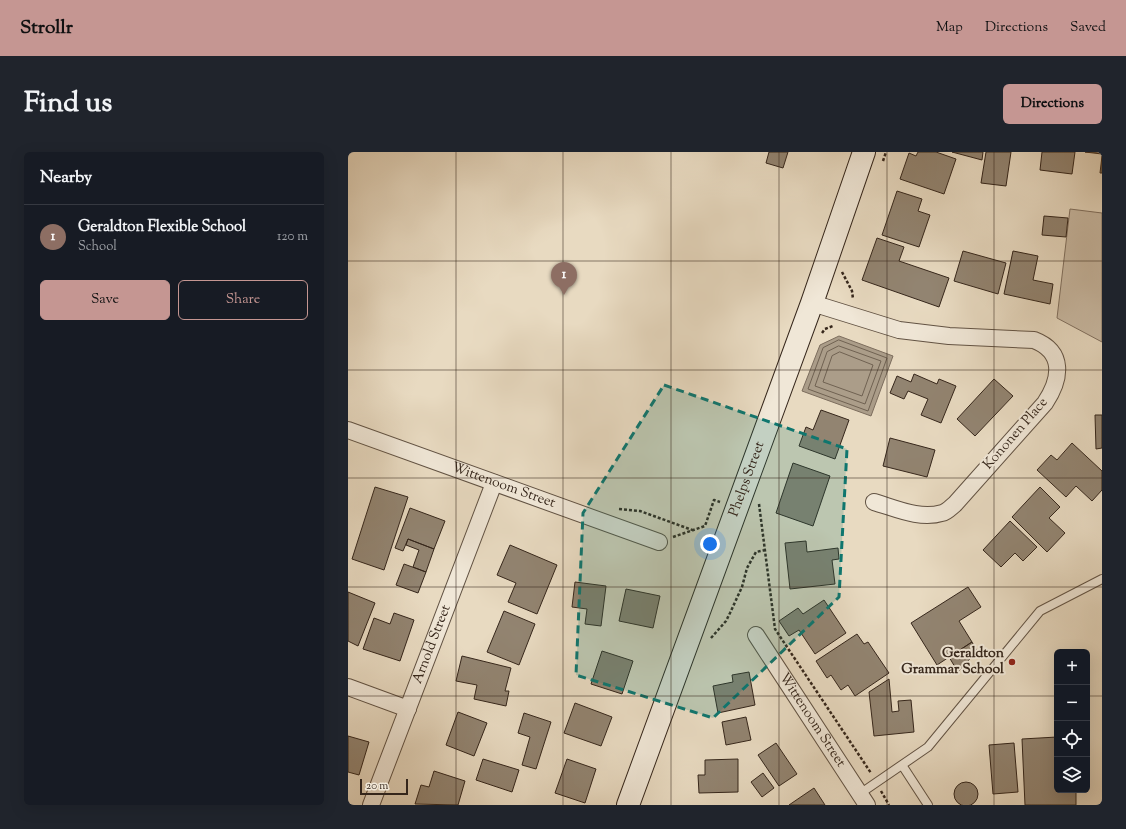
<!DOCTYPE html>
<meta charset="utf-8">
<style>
:root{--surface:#171b24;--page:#20242c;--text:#f1f3f6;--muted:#9ea1a6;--line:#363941;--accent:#c59692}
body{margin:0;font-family:"Sorts Mill Goudy",serif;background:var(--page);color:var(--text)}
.controls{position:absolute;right:12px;bottom:12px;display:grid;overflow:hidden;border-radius:6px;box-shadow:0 4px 16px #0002}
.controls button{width:36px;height:36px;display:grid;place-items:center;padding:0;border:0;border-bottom:1px solid var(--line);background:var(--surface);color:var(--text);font:20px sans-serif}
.scale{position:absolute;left:12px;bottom:10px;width:48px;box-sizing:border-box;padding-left:4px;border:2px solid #35261b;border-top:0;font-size:11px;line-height:14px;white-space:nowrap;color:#35261b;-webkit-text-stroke:3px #f0e7d7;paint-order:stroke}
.you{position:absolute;left:362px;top:392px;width:14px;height:14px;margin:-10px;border:3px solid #fff;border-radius:50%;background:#1a73e8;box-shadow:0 0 0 6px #1a73e833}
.badge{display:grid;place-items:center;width:26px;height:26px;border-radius:50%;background:var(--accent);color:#fff;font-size:13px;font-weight:700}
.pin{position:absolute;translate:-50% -33px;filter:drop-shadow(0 1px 2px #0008)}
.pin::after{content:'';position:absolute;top:21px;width:14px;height:12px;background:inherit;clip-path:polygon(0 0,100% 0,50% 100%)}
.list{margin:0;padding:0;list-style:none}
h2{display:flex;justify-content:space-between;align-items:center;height:52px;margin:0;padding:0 16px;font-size:17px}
h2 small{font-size:13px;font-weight:400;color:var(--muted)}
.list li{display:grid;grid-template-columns:26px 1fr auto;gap:12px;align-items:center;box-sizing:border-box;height:64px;padding:0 16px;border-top:1px solid var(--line)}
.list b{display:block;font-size:15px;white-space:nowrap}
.list p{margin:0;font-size:13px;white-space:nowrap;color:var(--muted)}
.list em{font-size:13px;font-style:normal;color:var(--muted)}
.actions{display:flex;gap:8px;padding:12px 16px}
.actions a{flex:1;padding:9px 0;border:1px solid var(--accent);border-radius:6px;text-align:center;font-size:14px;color:var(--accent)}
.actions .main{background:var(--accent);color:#111}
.icon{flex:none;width:22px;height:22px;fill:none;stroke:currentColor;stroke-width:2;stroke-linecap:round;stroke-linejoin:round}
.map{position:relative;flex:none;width:754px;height:653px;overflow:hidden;border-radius:6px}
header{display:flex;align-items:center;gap:24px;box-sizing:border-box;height:56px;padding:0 20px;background:var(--accent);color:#111}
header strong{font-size:19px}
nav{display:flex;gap:22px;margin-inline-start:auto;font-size:14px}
.intro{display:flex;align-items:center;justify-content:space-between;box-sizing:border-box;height:96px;padding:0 24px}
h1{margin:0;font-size:28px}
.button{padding:10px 18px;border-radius:6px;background:var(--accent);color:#111;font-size:14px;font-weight:700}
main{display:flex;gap:24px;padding:0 24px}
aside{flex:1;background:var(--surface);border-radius:6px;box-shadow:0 4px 16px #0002}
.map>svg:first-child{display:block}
.green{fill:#cabba5;stroke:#807060}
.water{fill:#ab9d89;stroke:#7c6d5d}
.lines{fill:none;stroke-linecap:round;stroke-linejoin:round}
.shore{stroke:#706252;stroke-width:1}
.building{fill:#928471;stroke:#35261b}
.lane-casing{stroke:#625344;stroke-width:10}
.street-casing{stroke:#625344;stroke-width:18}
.secondary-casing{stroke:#35261b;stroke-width:24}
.path{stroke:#35261b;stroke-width:2.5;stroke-dasharray:3 2;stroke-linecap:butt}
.lane{stroke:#f0e7d7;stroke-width:8}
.street{stroke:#f0e7d7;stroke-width:16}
.secondary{stroke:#f0e7d7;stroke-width:22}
.marked{fill:#0f766e;fill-opacity:0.2;stroke:#0f766e;stroke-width:3;stroke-dasharray:8 5;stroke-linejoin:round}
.grid{fill:none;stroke:#35261b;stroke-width:1;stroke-opacity:0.55}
.poi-dot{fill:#8f2418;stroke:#f0e7d7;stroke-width:1.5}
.labels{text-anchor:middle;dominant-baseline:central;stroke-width:4;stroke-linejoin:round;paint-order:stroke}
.street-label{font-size:14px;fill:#35261b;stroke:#f0e7d7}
.poi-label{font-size:14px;font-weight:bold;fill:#35261b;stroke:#f0e7d7;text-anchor:end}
</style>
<header>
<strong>Strollr</strong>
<nav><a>Map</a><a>Directions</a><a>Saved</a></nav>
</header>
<div class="intro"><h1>Find us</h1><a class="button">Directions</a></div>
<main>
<aside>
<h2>Nearby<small></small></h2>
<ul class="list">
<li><span class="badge" style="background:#8d6e63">1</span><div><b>Geraldton Flexible School</b><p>School</p></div><em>120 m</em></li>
</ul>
<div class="actions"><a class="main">Save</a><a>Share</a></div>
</aside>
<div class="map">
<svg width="754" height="653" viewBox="0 0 754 653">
<rect width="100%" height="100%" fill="#e8dac1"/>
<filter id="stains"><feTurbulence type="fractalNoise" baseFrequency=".005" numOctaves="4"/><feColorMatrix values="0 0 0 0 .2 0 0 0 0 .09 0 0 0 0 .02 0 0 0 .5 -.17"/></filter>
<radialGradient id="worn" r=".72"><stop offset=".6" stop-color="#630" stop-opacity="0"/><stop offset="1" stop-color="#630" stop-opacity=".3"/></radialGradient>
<path class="green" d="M722,57L754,61V190L709,166Z"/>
<path class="water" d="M491,184L545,204L523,264L454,239L472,193Z"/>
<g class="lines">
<path class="shore" d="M491,188L539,206L520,259L460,237L475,196Z
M491,194L533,209L517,252L467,234L479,200Z
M492,200L525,213L514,244L475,230L484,204Z"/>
</g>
<path class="building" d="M421,0H440L435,16L418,11Z
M570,0H588L608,7L596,42L552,27L561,1L568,4Z
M604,0H635L634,8Z
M638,0H663L658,34L633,31Z
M694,0H727L724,22L692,18Z
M737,0H754V2Z
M754,4V21H752Z
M549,39L574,47L570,59L582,63L571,95L534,83Z
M696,64L720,66L718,85L694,83Z
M529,86L556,95L551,109L601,126L591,155L514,128Z
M615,99L658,111L650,142L606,129Z
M665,99L690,104L685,128L705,132L702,152L656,142Z
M566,222L589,232L591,227L608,234L593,271L573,263L580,247L560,239L556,247L542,241L549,224L563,230Z
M646,227L665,244L627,284L609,267Z
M473,258L501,268L487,307L451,294L458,275L465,278Z
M747,263H754V296L748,297Z
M542,286L587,298L579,325L535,314Z
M724,291L754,319V338L744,349L728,334L718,345L689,318L703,303L709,308Z
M445,311L482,324L465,374L428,361Z
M27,335L60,345L36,418L4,407Z
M692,335L712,355L701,366L717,381L699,400L664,365Z
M62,356L97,369L86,397L60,387L55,399L47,396Z
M662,369L689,395L675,409L667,401L653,415L635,398Z
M60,387L86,397L78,420L65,415L71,398L58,393Z
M458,389L459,400L490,396L491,407L484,408L487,432L442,437L437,391Z
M162,393L209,413L189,462L160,450L168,431L149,423Z
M56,412L78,420L70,441L48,433Z
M227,430L258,434L253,474L237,472L239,457L224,455Z
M620,435L633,455L611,469L624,490L589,513L563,471Z
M278,437L312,444L305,476L271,469Z
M0,440L27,451L10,494L0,489Z
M476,448L498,481L467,502L451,478L441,484L431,469L450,456L455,462Z
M156,459L187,472L171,513L139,500Z
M46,461L66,468L52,509L15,497L26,466L42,472Z
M509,482L516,492L520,490L541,521L507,544L500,533L493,538L483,523L479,526L468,509Z
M624,490L629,499L610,520L601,505Z
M254,499L285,509L274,542L243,532Z
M114,504L163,516L157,539H161L158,554L126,547L129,533L108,529Z
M401,520L407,553L370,561L365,534L385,530L384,523Z
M541,527L544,560L551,559L550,549L563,548L566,580L526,584L521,540Z
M227,551L264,565L253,594L216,581Z
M110,560L139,571L126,604L98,593Z
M176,561L203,570L188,617L174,613L182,585L170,581Z
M398,565L403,588L378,593L374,570Z
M0,584L21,590L11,623L0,620Z
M709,585V638H728V653H677L674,587Z
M428,591L449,622L431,634L410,603Z
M666,591L670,640L645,642L641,593Z
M135,607L171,618L164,640L128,628Z
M219,607L248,617L237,651L207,641Z
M390,607V640L351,641L350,623H357V608Z
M86,619L117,629L110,653L67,652L73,633L81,635Z
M415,621L426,636L414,645L403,630Z
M606 642a12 12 0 1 1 24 0a12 12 0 1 1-24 0Z
M466,636L477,653H441Z"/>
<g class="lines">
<g class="lane-casing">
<path id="lane" d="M554,613L580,653
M513,641L580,595L692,459L754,427"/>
</g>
<g class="street-casing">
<g id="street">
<path d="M464,151L551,178L601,184L686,188C717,200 713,227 697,251L607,352C603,355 599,360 594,361C572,368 547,356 526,350"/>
<path id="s1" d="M0,278L311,390"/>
<path id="s2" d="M408,483L519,653"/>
<path d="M0,535L60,557"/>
<path id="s3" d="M23,653L146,331"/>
</g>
</g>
<g class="secondary-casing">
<g id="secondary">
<path id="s4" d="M280,653L464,151L516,0"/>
</g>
</g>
<path class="path" d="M535,9L538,0
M494,120L504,139L505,147
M474,181L477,177L485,174
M411,352L427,477L523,621
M271,357L292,359L347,379
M325,385L357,374L366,348L372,350
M363,486L378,469L382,461L394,435L399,416L408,400L417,398
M533,639L541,653"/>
<use href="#lane" class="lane"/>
<use href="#street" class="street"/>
<use href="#secondary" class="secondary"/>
</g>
<path class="marked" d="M316,233L499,297L491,445L365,566L228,523L235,361Z"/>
<path class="grid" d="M108,0V653M215,0V653M323,0V653M431,0V653M539,0V653M646,0V653M0,109H754M0,218H754M0,326H754M0,435H754M0,544H709M739,544H754"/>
<circle class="poi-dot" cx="664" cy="510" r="4"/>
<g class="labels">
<g class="street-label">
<text transform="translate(668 282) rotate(-49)">Kononen Place</text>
<text stroke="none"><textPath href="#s4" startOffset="347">Phelps Street</textPath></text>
<text stroke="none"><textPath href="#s1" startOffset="165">Wittenoom Street</textPath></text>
<text stroke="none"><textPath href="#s3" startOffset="172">Arnold Street</textPath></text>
<text stroke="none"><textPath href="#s2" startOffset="102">Wittenoom Street</textPath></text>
</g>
<g class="poi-label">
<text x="656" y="502">Geraldton<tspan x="656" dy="16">Grammar School</tspan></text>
</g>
</g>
<rect width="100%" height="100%" filter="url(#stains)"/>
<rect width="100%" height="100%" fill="url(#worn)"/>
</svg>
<div class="controls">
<button>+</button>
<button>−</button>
<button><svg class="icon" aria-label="locate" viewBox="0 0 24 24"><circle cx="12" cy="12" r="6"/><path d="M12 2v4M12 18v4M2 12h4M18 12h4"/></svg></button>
<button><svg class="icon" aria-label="layers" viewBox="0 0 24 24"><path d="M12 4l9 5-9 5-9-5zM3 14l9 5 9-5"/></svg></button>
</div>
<div class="scale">20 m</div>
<div class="you"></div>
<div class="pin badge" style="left:216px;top:143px;background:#8d6e63">1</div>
</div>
</main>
